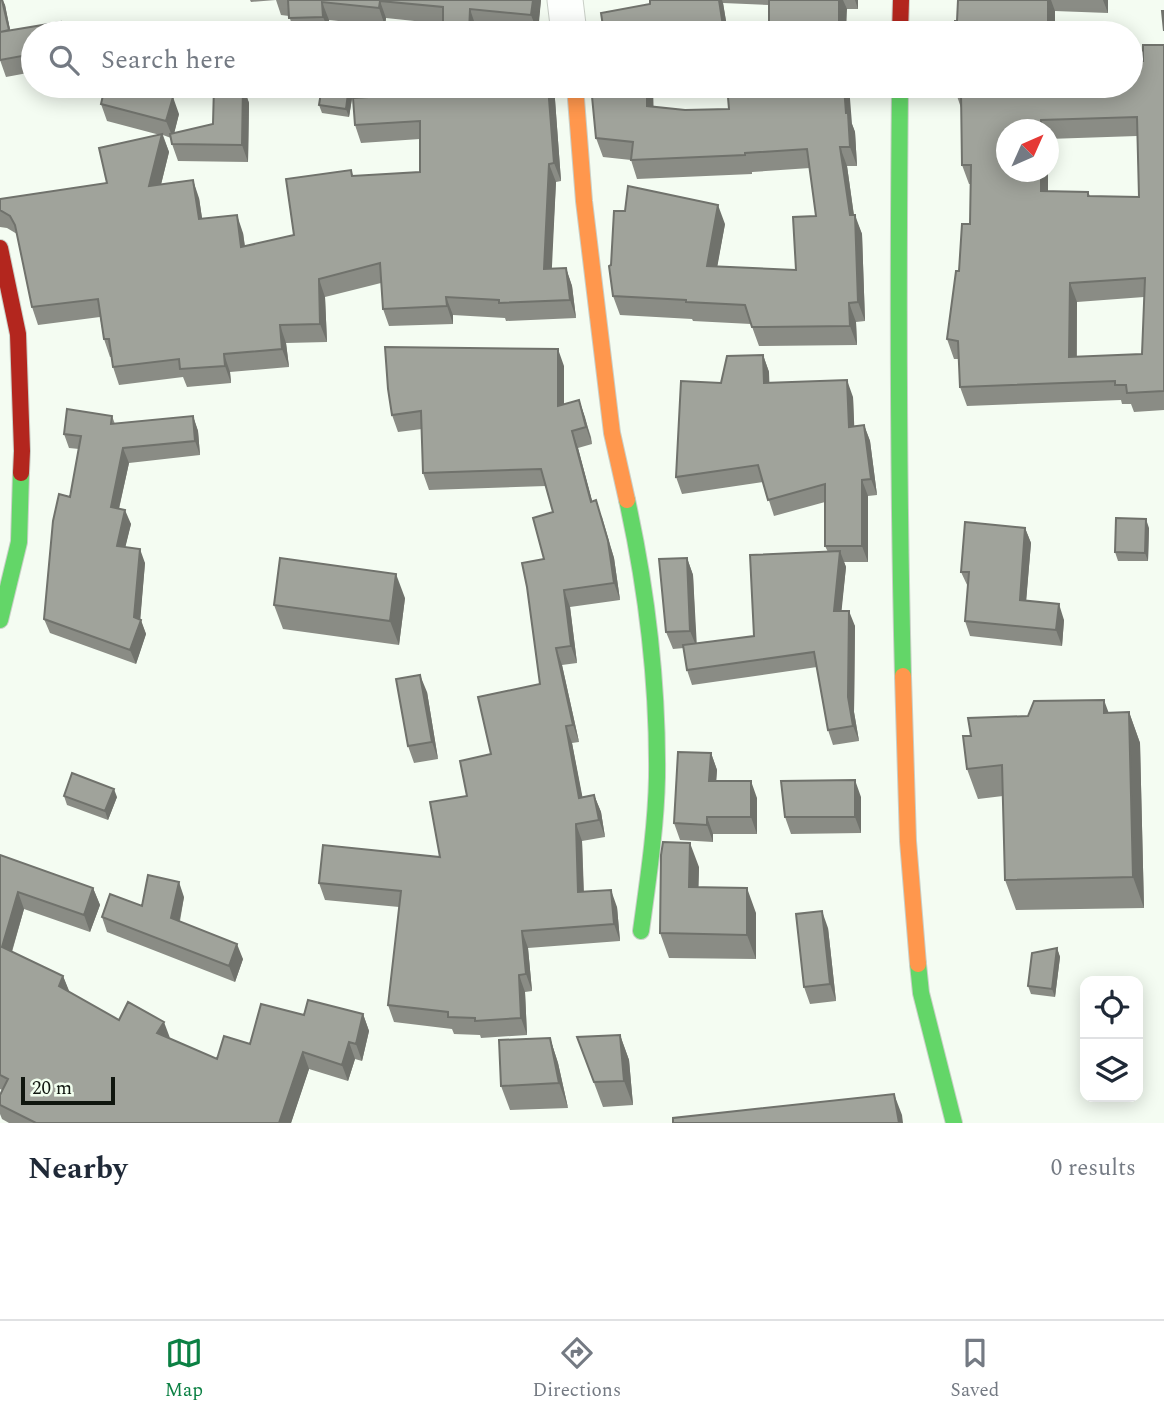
<!DOCTYPE html>
<style>
:root{--surface:#fff;--page:#f6f6f7;--text:#1f2937;--muted:#747a83;--line:#e0e1e3;--accent:#0b8043}
body{margin:0;font-family:Spectral,serif;background:var(--page);color:var(--text)}
.controls{position:absolute;right:21px;bottom:21px;display:grid;overflow:hidden;border-radius:14px;box-shadow:0 4px 18px #0003}
.controls button{width:63px;height:63px;display:grid;place-items:center;padding:0;border:0;border-bottom:2px solid var(--line);background:var(--surface);color:var(--text);font:35px sans-serif}
.compass{position:absolute;left:996px;top:119px;width:63px;height:63px;border-radius:50%;background:var(--surface);box-shadow:0 4px 18px #0003;rotate:45deg}
.scale{position:absolute;left:21px;bottom:18px;width:94px;box-sizing:border-box;padding-left:7px;border:4px solid #10160f;border-top:0;font-size:19px;line-height:24px;white-space:nowrap;color:#10160f;-webkit-text-stroke:5px #f2ffef;paint-order:stroke}
.list{margin:0;padding:0;list-style:none}
h2{display:flex;justify-content:space-between;align-items:center;height:91px;margin:0;padding:0 28px;font-size:30px}
h2 small{font-size:23px;font-weight:400;color:var(--muted)}
.icon{flex:none;width:38px;height:38px;fill:none;stroke:currentColor;stroke-width:2;stroke-linecap:round;stroke-linejoin:round}
.map{position:relative;flex:none;width:1164px;height:1123px;overflow:hidden}
.search{position:absolute;background:var(--surface);box-shadow:0 4px 18px #0003;left:21px;right:21px;top:21px;height:77px;display:flex;align-items:center;gap:18px;box-sizing:border-box;padding:0 24px;border-radius:38px;color:var(--muted);font-size:26px}
.sheet{height:196px;background:var(--surface)}
nav{display:flex;justify-content:space-around;align-items:center;box-sizing:border-box;height:98px;border-top:2px solid var(--line);background:var(--surface);font-size:19px;color:var(--muted)}
nav a{display:grid;justify-items:center;gap:4px}
nav .on{color:var(--accent)}
.map>svg:first-child{display:block}
.lines{fill:none;stroke-linecap:round;stroke-linejoin:round}
.street-casing{stroke:#c9cfc7;stroke-width:37}
.fast-casing{stroke:#c9cfc7;stroke-width:18}
.slow-casing{stroke:#c9cfc7;stroke-width:18}
.jam-casing{stroke:#c9cfc7;stroke-width:18}
.street{stroke:#fdfffd;stroke-width:35}
.fast{stroke:#63d668;stroke-width:16}
.slow{stroke:#ff974d;stroke-width:16}
.jam{stroke:#b3261e;stroke-width:16}
.wall{fill:#8a8c85;fill-rule:evenodd}
.shaded-wall{fill:#70726c}
.building{fill:#a0a39b;stroke:#70726c;stroke-width:2;fill-rule:evenodd}
</style>
<div class="map">
<svg width="1164" height="1123" viewBox="0 0 1164 1123">
<rect width="100%" height="100%" fill="#f4fcf2"/>
<g class="lines">
<g class="street-casing">
<path id="street" d="M565,0L569,33"/>
</g>
<g class="fast-casing">
<path id="fast" d="M900,86C898,283 898,479 903,676
M627,500C647,591 658,684 657,777C656,828 648,880 641,931
M0,620L19,542L21,473
M918,964L921,993L954,1123"/>
</g>
<g class="slow-casing">
<path id="slow" d="M575,86L584,201L612,433L627,500
M903,676L908,841L918,964"/>
</g>
<g class="jam-casing">
<path id="jam" d="M900,33L901,0
M0,248L18,334L22,451L21,473"/>
</g>
<use href="#street" class="street"/>
<use href="#fast" class="fast"/>
<use href="#slow" class="slow"/>
<use href="#jam" class="jam"/>
</g>
<path class="wall" d="M0,0H3L5,5L10,30L33,33V72L6,77L0,60Z
M250,0H541L538,26L525,32L476,27V33H443V24L386,18L385,26L329,20L330,33H295L289,16L281,15L276,0L251,2Z
M650,0H858V9H847L769,33V5L723,3L728,33H604L650,4Z
M958,0H1108V13L1055,11V33H955L957,21Z
M1164,45V410L1134,412L1131,404H1122L1121,400L967,406L960,387L959,359H954L947,339L959,271L970,224V184H969L962,165L961,108L956,93L1143,61ZM1006,130H1048V139L1137,136L1139,197L1090,196L1088,192L1048,191V172H1006ZM1144,297L1142,354L1077,357V302Z
M243,86L249,103L248,162L178,161L172,144L171,138L163,135L169,152L161,185L199,198L202,219L243,233L245,246L294,235L351,170L353,176L420,172V139L361,143L355,125L415,94V86H554L561,181L556,182L551,269L566,268L572,286L576,318L506,321L505,318L453,315V324L389,326L383,309L381,283L325,297L327,342L286,343L289,367L230,372L231,383L187,387L183,377L119,385L113,367L112,357H110L104,339L100,317L38,325L32,307L17,234L7,228L0,227V199L107,183L160,135L107,121L101,104L179,114L174,133L213,124Z
M354,86L349,117L322,113L319,105Z
M654,107L852,124L855,132L857,166H847L854,215L862,234L865,321L856,322L857,345L759,346L751,324L693,321L692,319L620,315L613,296L725,224L717,266L796,270L816,216L810,168L752,172V174L637,179L631,160L603,157L596,138Z
M763,355L769,372V383L853,397L854,426L864,425L870,441L877,495L868,496V562H844L846,567L841,611L855,626L854,712L859,741L833,745L828,730L817,667L692,685L687,670L684,648L673,649L666,632L687,558L693,575L696,644L754,636L828,552L825,546V502L774,516L763,482L682,494L676,477L721,383Z
M564,366V404L579,400L591,437L592,444L578,448L592,501L602,517L614,558L620,600L570,607L577,663L562,665L579,742L572,743L582,797L594,795L601,812L605,837L582,841L584,892L617,907L620,941L528,948L532,991L525,992L527,1035L481,1038L480,1035L454,1034L452,1029L394,1022L388,1005L399,907L325,900L319,883L440,857L467,796L491,754L540,684L544,559L553,512L546,486L429,490L423,473L422,429L398,432L392,415Z
M112,416L115,424L193,416L198,431L200,455L129,463L119,509L131,524L125,547L145,563L140,619L146,634L136,664L50,633L44,619L70,497L79,449L69,448L64,434Z
M1025,528L1031,543L1026,600L1064,620L1062,646L970,636L965,621L968,587L961,572Z
M1149,528L1148,561H1118L1115,552Z
M405,598L399,645L283,629L274,605Z
M427,692L438,759L414,763L408,746Z
M1129,712L1140,743L1144,908L1016,910L1005,880L1003,796L978,799L967,769L1109,713Z
M711,753L717,770L716,781L757,798V834H713V842L680,840L674,823Z
M64,796L117,797L108,820L67,805Z
M861,797V833L791,834L785,817Z
M0,855L93,888L100,905L90,932L24,909L12,952L63,976L69,992L119,1020L169,1039L217,1059L250,1044L304,1015L363,1014L369,1031L362,1061L355,1059L348,1081L309,1069L291,1123H9L2,1119L0,1114V1095L2,1090L0,1089Z
M699,867L698,887L756,913V959L669,958L660,933Z
M184,897L180,921L243,959L235,982L107,932L102,917L142,906Z
M828,928L836,1001L810,1004L804,987Z
M1057,948L1060,957L1055,997L1031,994L1028,986Z
M620,1035L629,1060L633,1105L603,1107L577,1037Z
M550,1038L558,1063L568,1108L510,1110L501,1086Z"/>
<path class="shaded-wall" d="M2,0L5,5L12,39L9,30Z
M533,0H541L538,33L531,15Z
M719,0H722L723,3L728,33H726L723,26Z
M839,0H843L847,9L846,33H841L839,24Z
M855,0H858V9Z
M1048,0H1051L1055,11V33H1048Z
M1103,0H1108V13Z
M380,1L386,18L385,26L379,8Z
M322,2L329,20L330,33L323,17Z
M470,9L476,27V33H469Z
M243,86L249,103L248,162L242,145Z
M349,86H354L349,117L346,109Z
M548,86H554L561,181L554,163Z
M647,86H653L654,125L647,106Z
M844,86H849L852,124L855,132L857,166L850,147L846,113Z
M173,97L179,114L173,138L166,121Z
M162,134L169,152L156,204L149,186Z
M840,147L847,166L855,224V215L862,234L865,321L858,302L850,215Z
M549,164L556,182L551,287L544,269Z
M1041,172H1048V210L1041,191Z
M193,180L199,198L205,237L199,219Z
M718,205L725,224L714,285L707,266Z
M237,215L243,233L247,264L241,247Z
M566,268L572,286L576,318L570,300Z
M319,279L325,297L327,342L320,324Z
M1070,283L1077,302L1076,376L1069,357Z
M446,297L453,315V324L447,306Z
M849,303L856,322L857,345L850,326Z
M280,325L286,343L289,367L282,349Z
M558,349L564,366V423L558,406Z
M224,354L230,372L231,383L225,366Z
M763,355L769,372L770,400L764,383Z
M847,380L853,397L855,443L849,427Z
M579,400L585,417L592,444L586,427Z
M193,416L198,431L200,455L195,441Z
M864,425L870,441L877,495L871,479Z
M572,431L578,448L597,519L591,502Z
M123,448L129,463L116,521L111,507Z
M862,480L868,496V562L862,546Z
M596,500L614,558L620,600L614,583Z
M125,510L131,524L122,561L117,546Z
M1146,519L1149,528L1148,561L1145,553Z
M1025,528L1031,543L1025,615L1020,600Z
M140,549L145,563L140,623L141,620L146,634L136,664L130,650Z
M840,551L846,567L840,626L834,611Z
M687,558L693,575L697,648L690,631Z
M396,574L405,598L399,645L390,621Z
M564,590L570,607L577,663L571,646Z
M1059,604L1064,620L1062,646L1056,630Z
M849,611L855,626L854,712L859,741L853,726L848,697Z
M556,648L562,665L579,742L573,725Z
M420,675L427,692L438,759L432,742Z
M1104,700L1115,730L1104,713Z
M1129,712L1140,743L1144,908L1133,877Z
M566,726L572,743L586,815L579,798Z
M711,753L717,770L715,798L709,781Z
M855,780L861,797V833L855,817Z
M751,781L757,798V834L751,817Z
M114,789L117,797L108,820L105,811Z
M594,795L601,812L605,837L599,820Z
M707,817L713,834V842L707,825Z
M576,824L582,841L584,909L578,892Z
M690,843L699,867L698,912L689,887Z
M179,882L184,897L177,933L171,918Z
M93,888L100,905L90,932L84,915Z
M747,888L756,913V959L747,935Z
M611,890L617,907L620,941L614,924Z
M18,892L24,909L8,964L2,947Z
M822,911L828,928L836,1001L830,984Z
M522,931L528,948L532,991L526,974Z
M237,944L243,959L235,982L229,966Z
M1057,948L1060,957L1055,997L1052,989Z
M519,975L525,992L527,1035L521,1018Z
M63,976L70,993L59,986Z
M363,1014L369,1031L362,1061L356,1044Z
M164,1022L170,1038L157,1033Z
M620,1035L629,1060L633,1105L624,1081Z
M550,1038L558,1063L568,1108L559,1083Z
M349,1042L355,1059L348,1081L342,1065Z
M303,1052L309,1069L291,1123H279Z
M894,1094L902,1115L903,1123H899Z"/>
<path class="building" d="M0,0H2L9,30L0,32Z
M288,0H533L531,15L470,9L469,33H443V7L380,1L379,8L322,2L323,17L289,18Z
M650,0H719L723,26L684,33H604L601,13L650,4Z
M769,0H839V24L841,33H765H769Z
M958,0H1048V33H955V21H957Z
M1162,11H1164V31Z
M61,22L63,33H33V54L0,60V32Z
M526,25L546,27L556,33H525Z
M1143,45H1164V391L1127,393L1126,385H1115V381L960,387L958,341L947,339L956,271H959L962,224H970L971,165H962L961,93H956V86H1131V61H1143ZM1137,117L1139,197L1088,196V192L1041,191V172H1006V130H1041V120ZM1145,278L1142,354L1069,357L1070,283Z
M105,86H131L173,97L166,121L101,104Z
M214,86H243L242,145L172,144L170,134L213,124Z
M322,86H349L346,109L319,105Z
M415,86H548L554,163L549,164L544,269L566,268L570,300L499,303V300L446,297L447,306L383,309L380,263L319,279L320,324L280,325L282,349L224,354L225,366L180,369L179,359L113,367L109,339H104L98,299L32,307L15,225L10,216L0,210V199L107,183L99,148L162,134L149,186L193,180L199,219L237,215L241,247L294,235L286,179L351,170L352,176L420,172V121L355,125L353,98L415,94Z
M591,86H647V106L685,110L729,109L727,86H844L846,113H848L850,147H840L850,215H855L858,302L849,303L850,326L752,327L745,305L686,302V300L613,296L609,266L611,265L614,211H625L628,186L718,205L707,266L796,270L793,217L816,216L807,149L745,153V155L631,160L633,142L596,138Z
M385,347L558,349V406L579,400L586,427L572,431L591,502L596,500L608,541L614,583L564,590L571,646L556,648L573,725L566,726L579,798L594,795L599,820L576,824L578,892L611,890L614,924L522,931L526,974L519,975L521,1018L475,1021V1018L448,1017V1012L388,1005L401,891L319,883L323,845L440,857L430,802L467,796L460,761L491,754L478,697L540,684L527,587L522,563L544,559L533,518L553,512L541,469L423,473L421,411L392,415L388,389Z
M763,355L764,383L847,380L849,427L864,425L871,479L862,480V546H825V484L768,500L758,465L676,477L681,381L721,383L727,356Z
M67,409L112,416L111,424L193,416L195,441L123,448L111,507L125,510L117,546L140,549L134,617L141,620L130,650L44,619L53,521L59,494L70,497L81,436L64,434Z
M1116,518L1146,519L1145,553L1115,552Z
M965,522L1025,528L1020,600L1059,604L1056,630L965,621L969,572H961Z
M840,551L834,611H849L848,697L853,726L828,730L814,652L687,670L683,645L754,636L750,555Z
M280,558L396,574L390,621L274,605Z
M687,558L690,631L666,632L659,559Z
M420,675L432,742L408,746L396,679Z
M1104,700V713L1129,712L1133,877L1005,880L1002,765L967,769L963,736H971L968,718L1028,716L1034,701Z
M678,752L711,753L709,781H751V817H707V825L674,823Z
M72,773L114,789L105,811L64,796Z
M855,780V817H785L781,781Z
M663,842L690,843L689,887L747,888V935L660,933L661,855Z
M0,855L93,888L84,915L18,892L2,947L63,976L59,986L119,1020L128,1002L164,1022L157,1033L217,1059L224,1036L250,1044L261,1004L304,1015L308,1000L363,1014L356,1044L349,1042L342,1065L303,1052L279,1123H36L0,1105V1095L8,1079L0,1075Z
M148,875L179,882L171,918L237,944L229,966L102,917L110,894L142,906Z
M822,911L830,984L804,987L796,914Z
M1057,948L1052,989L1028,986L1032,953Z
M620,1035L624,1081L594,1082L577,1037Z
M550,1038L559,1083L501,1086L499,1040Z
M894,1094L899,1123H673V1118Z"/>
</svg>
<div class="controls">
<button><svg class="icon" aria-label="locate" viewBox="0 0 24 24"><circle cx="12" cy="12" r="6"/><path d="M12 2v4M12 18v4M2 12h4M18 12h4"/></svg></button>
<button><svg class="icon" aria-label="layers" viewBox="0 0 24 24"><path d="M12 4l9 5-9 5-9-5zM3 14l9 5 9-5"/></svg></button>
</div>
<svg class="compass" viewBox="-18 -18 36 36"><path d="M0-13l5 13h-10z" fill="#e53935"/><path d="M0 13l5-13h-10z" fill="#747a83"/></svg>
<div class="scale">20 m</div>
<div class="search"><svg class="icon" aria-label="search" viewBox="0 0 24 24"><circle cx="10" cy="10" r="6"/><path d="M15 15l6 6"/></svg>Search here</div>
</div>
<section class="sheet">
<h2>Nearby<small>0 results</small></h2>
<ul class="list">
</ul>
</section>
<nav>
<a class="on"><svg class="icon" aria-label="map" viewBox="0 0 24 24"><path d="M3 6l6-2 6 2 6-2v14l-6 2-6-2-6 2zM9 4v14M15 6v14"/></svg>Map</a>
<a><svg class="icon" aria-label="directions" viewBox="0 0 24 24"><path d="M12 3l9 9-9 9-9-9zM9 14v-3h6M13 9l2 2-2 2"/></svg>Directions</a>
<a><svg class="icon" aria-label="saved" viewBox="0 0 24 24"><path d="M7 4h10v16l-5-4-5 4z"/></svg>Saved</a>
</nav>
